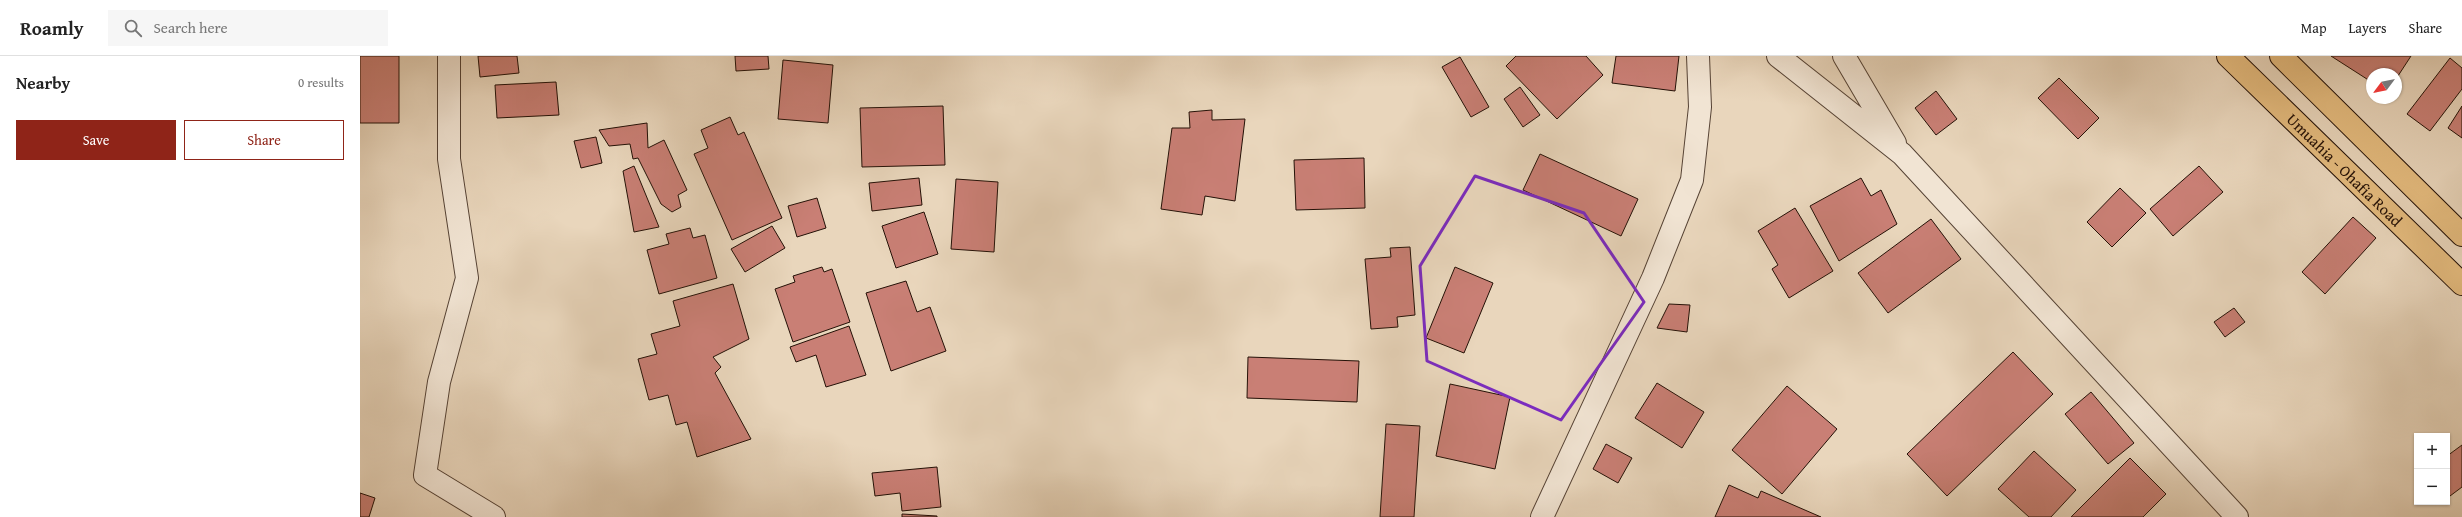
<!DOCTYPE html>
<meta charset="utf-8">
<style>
:root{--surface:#fff;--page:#f6f6f6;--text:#222;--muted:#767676;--line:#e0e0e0;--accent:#8f2418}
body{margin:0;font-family:"Gentium Book Plus",serif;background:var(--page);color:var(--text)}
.controls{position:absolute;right:12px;bottom:12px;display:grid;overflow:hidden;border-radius:0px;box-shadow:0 1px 3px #0004}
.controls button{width:36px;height:36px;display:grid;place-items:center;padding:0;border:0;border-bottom:1px solid var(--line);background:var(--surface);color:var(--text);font:20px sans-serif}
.compass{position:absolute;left:2006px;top:12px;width:36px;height:36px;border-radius:50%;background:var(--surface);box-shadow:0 1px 3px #0004;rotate:238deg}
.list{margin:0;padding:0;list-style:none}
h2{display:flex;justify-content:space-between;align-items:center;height:52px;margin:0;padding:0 16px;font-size:17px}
h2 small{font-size:13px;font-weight:400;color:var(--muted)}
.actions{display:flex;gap:8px;padding:12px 16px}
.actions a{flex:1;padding:9px 0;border:1px solid var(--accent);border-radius:0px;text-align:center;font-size:14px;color:var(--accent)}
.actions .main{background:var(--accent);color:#fff}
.icon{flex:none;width:22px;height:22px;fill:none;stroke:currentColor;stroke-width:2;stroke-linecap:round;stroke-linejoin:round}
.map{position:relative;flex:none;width:2102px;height:461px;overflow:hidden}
header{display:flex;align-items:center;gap:24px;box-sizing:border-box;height:56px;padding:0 20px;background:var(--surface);border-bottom:1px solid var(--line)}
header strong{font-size:19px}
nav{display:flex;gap:22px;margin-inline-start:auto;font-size:14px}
.search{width:280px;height:36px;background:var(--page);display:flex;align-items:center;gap:10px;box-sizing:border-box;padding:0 14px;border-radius:0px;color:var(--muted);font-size:15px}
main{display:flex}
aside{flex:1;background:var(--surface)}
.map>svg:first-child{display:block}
.building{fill:#c97f75;stroke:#241107}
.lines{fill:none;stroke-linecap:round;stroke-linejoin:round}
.minor-casing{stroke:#554234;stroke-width:24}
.major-casing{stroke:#241107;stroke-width:24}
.minor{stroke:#f1e4d3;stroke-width:22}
.major{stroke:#e4bb7e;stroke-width:22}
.marked{fill:none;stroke:#7b2cbf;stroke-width:3;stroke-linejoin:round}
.labels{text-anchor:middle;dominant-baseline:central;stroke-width:3;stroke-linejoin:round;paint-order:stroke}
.street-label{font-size:16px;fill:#241107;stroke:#f1e4d3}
</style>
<header>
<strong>Roamly</strong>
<div class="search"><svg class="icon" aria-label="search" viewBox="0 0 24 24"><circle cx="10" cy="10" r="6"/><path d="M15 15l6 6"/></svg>Search here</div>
<nav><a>Map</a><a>Layers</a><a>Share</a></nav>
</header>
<main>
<aside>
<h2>Nearby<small>0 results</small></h2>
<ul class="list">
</ul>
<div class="actions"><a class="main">Save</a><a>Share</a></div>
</aside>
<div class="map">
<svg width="2102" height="461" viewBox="0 0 2102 461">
<rect width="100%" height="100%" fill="#e9d6bc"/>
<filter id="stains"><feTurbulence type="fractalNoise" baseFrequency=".005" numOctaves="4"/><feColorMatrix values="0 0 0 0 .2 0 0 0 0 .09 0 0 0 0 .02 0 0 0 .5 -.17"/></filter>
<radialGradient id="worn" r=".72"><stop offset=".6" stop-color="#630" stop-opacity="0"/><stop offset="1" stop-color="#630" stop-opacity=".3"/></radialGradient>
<path class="building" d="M0,0H39V67H0Z
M118,0H157L159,17L120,21Z
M375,0H408L409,13L376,15Z
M1156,0H1226L1243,19L1197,63L1146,10Z
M1256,0H1319L1315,35L1252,27Z
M1971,0H2051L2036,23V18H2020L2016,15L2012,18L2010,25Z
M1100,1L1129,51L1111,61L1082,11Z
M2090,2L2102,12V33L2070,75L2047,58Z
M423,4L473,9L468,67L418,63Z
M1699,22L1739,62L1718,83L1678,42Z
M196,26L199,59L137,62L135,29Z
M1160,31L1180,59L1163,71L1144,43Z
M1576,35L1597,63L1576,79L1555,52Z
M583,50L585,109L502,111L500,52Z
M2102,50V82L2088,72Z
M852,54V64L885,63L875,145L845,140L842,159L801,153L812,72H830L829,56Z
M370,61L378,79L384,76L422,162L372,184L334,98L348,92L341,74Z
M287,67L288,92L304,84L327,134L318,139L321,151L312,156L301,148L278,102L273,103L270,88L249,90L239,74Z
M236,81L242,107L221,112L214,85Z
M1180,98L1278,143L1261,180L1163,134Z
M1004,102L1005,152L936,154L934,104Z
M274,110L299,171L274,176L263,115Z
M1839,110L1863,136L1813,180L1790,153Z
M559,122L562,149L512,155L509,127Z
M1501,122L1511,140L1521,134L1537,168L1479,205L1450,150Z
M596,123L638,126L634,196L591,193Z
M1760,132L1786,157L1752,191L1727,166Z
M457,142L466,172L437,181L428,150Z
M1435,152L1473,215L1429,242L1412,213L1418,209L1398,175Z
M564,156L578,198L536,212L522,170Z
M1993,161L2016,182L1965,238L1942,216Z
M1571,163L1601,203L1528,257L1498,217Z
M412,170L425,192L385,216L371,193Z
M330,172L333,182L345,179L357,222L299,238L287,194L309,188L306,178Z
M1050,191L1055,259L1037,261L1038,271L1011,273L1005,203L1031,201L1030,192Z
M462,211L464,216L472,213L490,266L433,286L415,233L435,226L433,220Z
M1095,211L1133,227L1104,297L1066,282Z
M546,225L557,256L570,251L586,295L531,315L506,237Z
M373,228L389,283L353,301L361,311L355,317L391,383L337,401L327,366L316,369L308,339L289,344L278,303L297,298L291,278L320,270L313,245Z
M1309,248L1330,249L1327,276L1297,272Z
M1874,252L1885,266L1865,281L1854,266Z
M489,270L506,319L466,331L456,299L436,306L430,291Z
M1653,296L1693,338L1587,440L1547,398Z
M888,301L999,305L997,346L887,342Z
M1297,327L1344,356L1322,392L1275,362Z
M1090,328L1150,341L1135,413L1076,400Z
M1427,330L1477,373L1422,438L1372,394Z
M1731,336L1774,387L1748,408L1705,358Z
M1026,368L1060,370L1054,461H1020Z
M1246,388L1272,402L1258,427L1233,413Z
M2102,389V431L2090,440L2087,436V400Z
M1674,395L1716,434L1691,461H1669L1638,433Z
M1770,402L1806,438L1783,461H1711Z
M577,411L581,451L542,455L540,437L515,440L512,417Z
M1369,429L1398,442L1401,435L1461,461H1355Z
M0,437L15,442L9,461H0Z
M542,458L577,460V461H542Z"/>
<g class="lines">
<g class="minor-casing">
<path id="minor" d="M89,0V103L107,222L79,326L65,419L134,461
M1418,0L1542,98L1877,461
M1484,0L1535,87
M1182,461L1293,222L1332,124L1340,51L1338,0"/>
</g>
<g class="major-casing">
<g id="major">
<path id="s1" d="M1868,0L2102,228"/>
<path d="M1921,0L2102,179"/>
</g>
</g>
<use href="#minor" class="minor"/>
<use href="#major" class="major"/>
</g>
<path class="marked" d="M1115,120L1224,157L1284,246L1201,364L1067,305L1060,210Z"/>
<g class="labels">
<g class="street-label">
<text stroke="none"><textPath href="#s1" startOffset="163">Umuahia - Ohafia Road</textPath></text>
</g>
</g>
<rect width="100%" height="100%" filter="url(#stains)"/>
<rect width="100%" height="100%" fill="url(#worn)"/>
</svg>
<div class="controls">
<button>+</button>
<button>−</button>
</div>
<svg class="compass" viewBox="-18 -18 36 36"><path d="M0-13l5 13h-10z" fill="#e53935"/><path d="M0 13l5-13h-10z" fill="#767676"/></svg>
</div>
</main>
